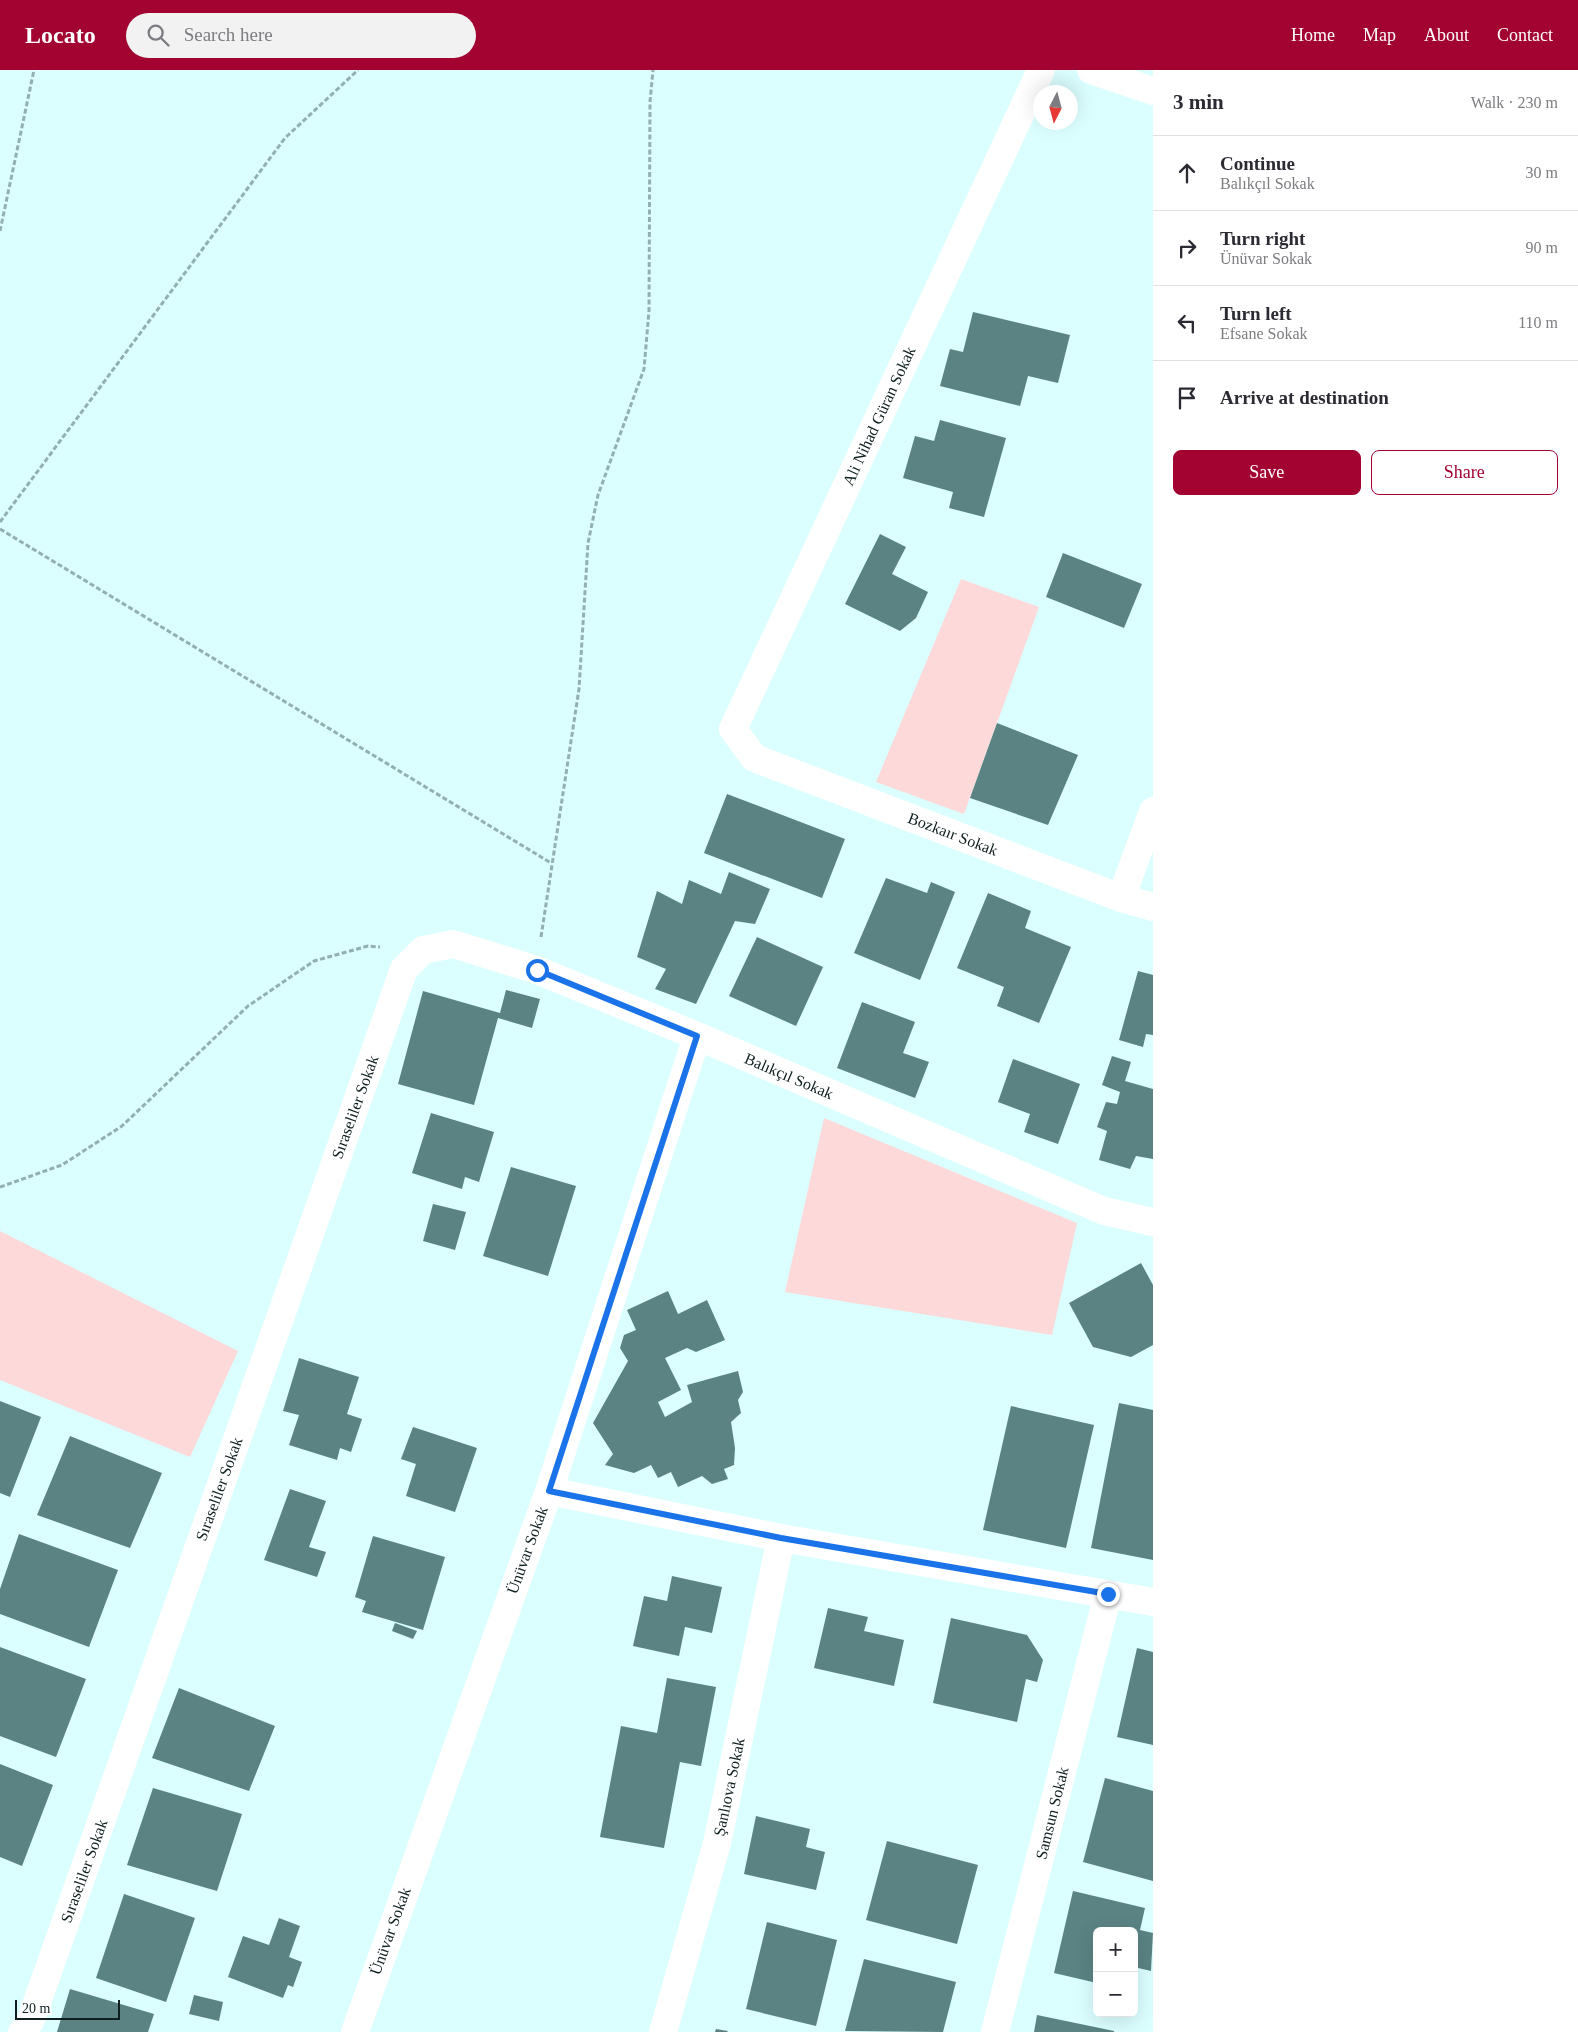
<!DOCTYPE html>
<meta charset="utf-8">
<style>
:root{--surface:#fff;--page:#f2f2f3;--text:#2b2b33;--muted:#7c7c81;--line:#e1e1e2;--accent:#a20331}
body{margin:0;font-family:Georgia,serif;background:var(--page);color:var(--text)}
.controls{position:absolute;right:15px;bottom:15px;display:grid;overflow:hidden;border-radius:8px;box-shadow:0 5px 20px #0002}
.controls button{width:45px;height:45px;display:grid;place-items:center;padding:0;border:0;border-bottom:1px solid var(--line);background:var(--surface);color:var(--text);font:25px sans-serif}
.compass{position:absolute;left:1033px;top:15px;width:45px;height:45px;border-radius:50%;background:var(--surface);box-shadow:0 5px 20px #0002;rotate:186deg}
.scale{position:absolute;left:15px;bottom:12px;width:105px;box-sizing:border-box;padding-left:5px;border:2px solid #0f1f20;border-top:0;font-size:14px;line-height:18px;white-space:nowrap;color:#0f1f20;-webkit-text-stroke:4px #fff;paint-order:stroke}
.stop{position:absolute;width:15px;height:15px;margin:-11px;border:4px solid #1a73e8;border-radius:50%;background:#fff}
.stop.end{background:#1a73e8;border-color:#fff;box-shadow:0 1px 5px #0008}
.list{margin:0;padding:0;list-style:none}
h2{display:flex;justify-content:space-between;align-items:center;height:65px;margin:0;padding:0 20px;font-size:21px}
h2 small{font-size:16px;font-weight:400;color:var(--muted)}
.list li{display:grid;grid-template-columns:32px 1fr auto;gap:15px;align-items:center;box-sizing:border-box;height:75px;padding:0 20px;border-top:1px solid var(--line)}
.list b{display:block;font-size:19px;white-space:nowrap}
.list p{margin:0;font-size:16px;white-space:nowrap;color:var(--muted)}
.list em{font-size:16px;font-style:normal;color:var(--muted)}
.actions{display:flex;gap:10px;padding:15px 20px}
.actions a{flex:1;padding:11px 0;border:1px solid var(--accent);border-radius:8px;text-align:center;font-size:18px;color:var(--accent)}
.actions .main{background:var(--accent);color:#fff}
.icon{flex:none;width:28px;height:28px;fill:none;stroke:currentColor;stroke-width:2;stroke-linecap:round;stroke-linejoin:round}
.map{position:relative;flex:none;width:1153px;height:1962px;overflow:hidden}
header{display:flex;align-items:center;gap:30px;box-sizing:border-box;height:70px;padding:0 25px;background:var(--accent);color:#fff}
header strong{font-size:24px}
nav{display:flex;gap:28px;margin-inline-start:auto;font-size:18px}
.search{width:350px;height:45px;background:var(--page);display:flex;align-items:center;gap:12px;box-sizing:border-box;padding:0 18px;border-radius:28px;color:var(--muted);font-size:19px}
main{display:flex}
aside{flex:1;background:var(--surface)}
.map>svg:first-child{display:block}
.green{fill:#fed9da}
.building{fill:#5b8384}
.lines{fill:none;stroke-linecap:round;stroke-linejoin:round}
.path{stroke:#93b0b0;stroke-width:3;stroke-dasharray:5 2.5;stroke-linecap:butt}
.minor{stroke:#fff;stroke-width:28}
.route{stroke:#1a73e8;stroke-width:6}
.labels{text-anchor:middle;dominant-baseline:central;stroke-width:4;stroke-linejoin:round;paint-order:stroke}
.street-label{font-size:16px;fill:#0f1f20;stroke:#fff}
</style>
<header>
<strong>Locato</strong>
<div class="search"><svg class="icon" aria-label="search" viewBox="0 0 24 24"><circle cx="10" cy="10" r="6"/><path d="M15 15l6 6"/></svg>Search here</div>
<nav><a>Home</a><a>Map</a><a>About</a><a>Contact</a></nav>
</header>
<main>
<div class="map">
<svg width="1153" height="1962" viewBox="0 0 1153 1962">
<rect width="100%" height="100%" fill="#dbfefe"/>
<path class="green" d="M961,509L1039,537L964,744L876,712Z
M824,1048L1077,1153L1052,1265L785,1222Z
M0,1161L238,1281L190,1387L0,1310Z"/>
<path class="building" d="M973,242L1070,265L1058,313L1028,306L1020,336L940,316L950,279L963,282Z
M940,350L1006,368L984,447L949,438L953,422L903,408L915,366L934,371Z
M880,464L906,477L892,504L928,522L916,548L900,561L845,534Z
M1063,483L1142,514L1124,558L1046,527Z
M997,653L1078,685L1048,755L970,728Z
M727,724L845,769L822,828L704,783Z
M729,802L770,819L755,854L735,851L696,934L655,919L666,899L637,887L657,821L682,834L689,810L721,824Z
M886,808L927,823L931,812L955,822L920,910L854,883Z
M988,823L1031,841L1025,858L1071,877L1039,953L997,936L1004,917L957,898Z
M757,867L823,897L796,956L729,926Z
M1138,901L1153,905V965L1146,964L1143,977L1119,970Z
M506,920L540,929L532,958L498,948L474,1035L398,1014L423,921L500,943Z
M862,932L915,952L903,983L929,992L915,1028L837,998Z
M1112,986L1131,992L1125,1011L1153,1019V1089L1136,1086L1130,1099L1099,1090L1107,1061L1097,1057L1106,1032L1117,1034L1120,1022L1102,1015Z
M1013,989L1080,1014L1058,1074L1024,1062L1030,1044L998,1032Z
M431,1043L494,1062L479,1112L465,1107L462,1119L412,1103Z
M511,1097L576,1116L548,1206L483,1186Z
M433,1134L466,1142L455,1180L423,1171Z
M1141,1193L1153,1215V1275L1131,1287L1093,1277L1069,1233Z
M668,1221L678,1244L707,1230L725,1270L696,1282L687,1278L665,1288L681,1320L658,1332L665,1347L692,1332L687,1315L738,1301L743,1322L738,1330L741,1343L731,1352L735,1378L734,1395L724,1399L728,1409L712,1414L702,1406L678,1417L671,1402L658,1408L651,1395L634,1403L605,1395L613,1384L593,1353L628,1291L620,1278L624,1265L636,1260L627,1240Z
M299,1288L359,1307L347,1344L362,1349L351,1382L340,1378L337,1390L289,1375L299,1345L283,1341Z
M0,1331L41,1347L10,1427L0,1423Z
M1119,1333L1153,1340V1490L1091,1478Z
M1011,1336L1094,1355L1066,1478L983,1460Z
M413,1357L477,1378L455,1442L406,1426L416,1394L401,1389Z
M70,1366L162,1403L130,1478L37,1445Z
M290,1419L326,1431L309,1477L326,1482L317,1507L264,1490Z
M19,1464L118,1500L89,1577L0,1544V1519Z
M373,1466L445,1487L423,1560L362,1542L366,1531L355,1527Z
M672,1506L722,1517L712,1563L685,1557L679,1586L633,1576L644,1526L667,1531Z
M828,1538L868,1547L864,1561L904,1570L894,1616L814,1598Z
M951,1548L1027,1565L1043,1590L1037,1612L1026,1609L1017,1652L933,1633Z
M395,1553L417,1561L413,1569L392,1561Z
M0,1577L86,1609L56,1687L0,1666Z
M1137,1578L1153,1582V1675L1117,1667Z
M667,1608L716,1617L701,1696L680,1692L664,1778L600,1767L621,1656L657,1663Z
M179,1618L275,1656L249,1721L152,1688Z
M0,1694L53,1715L22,1796L0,1787Z
M1105,1708L1153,1721V1811L1083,1792Z
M153,1718L242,1744L217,1821L127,1795Z
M756,1746L810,1759L806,1777L825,1782L816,1820L744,1804Z
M887,1771L978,1795L957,1874L866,1850Z
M1073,1821L1145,1838L1140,1860L1153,1863L1151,1901L1134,1897V1861H1097V1913L1054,1903Z
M124,1824L195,1848L166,1932L96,1908Z
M279,1848L300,1856L289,1887L302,1892L293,1917L288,1915L283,1928L228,1907L243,1866L269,1875Z
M767,1852L837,1870L816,1956L746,1939Z
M864,1889L956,1912L943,1962L845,1961Z
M70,1919L154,1944L148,1962H57Z
M194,1925L223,1932L219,1951L189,1944Z
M1037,1945L1114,1961V1962H1034Z
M716,1959L728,1961L727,1962H715Z"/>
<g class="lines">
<path class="path" d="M0,161L34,0
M0,452L285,68L358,0
M0,459L551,793
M541,867L579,619L588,473L598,425L644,299L649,241L650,32L653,0
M0,1117L62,1095L122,1056L248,936L314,891L368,876L380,877"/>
<path class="minor" d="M1041,0L733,659L754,688L1121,828L1153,837
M1091,0L1153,21
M1121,828L1153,741
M549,1421L781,1468L1153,1532
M22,1962L30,1952L404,899L423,880L453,874L537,900L697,966L1104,1141L1153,1152
M355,1962L549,1421L697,966
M663,1962L717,1773L781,1468
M995,1962L1108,1524"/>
</g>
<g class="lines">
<path class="route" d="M537,900L697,966L549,1421L781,1468L1108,1524"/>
</g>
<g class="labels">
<g class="street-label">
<text transform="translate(879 346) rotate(-65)">Ali Nihad Güran Sokak</text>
<text transform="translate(953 764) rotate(21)">Bozkaır Sokak</text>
<text transform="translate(789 1006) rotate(23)">Balıkçıl Sokak</text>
<text transform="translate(355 1037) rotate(-70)">Sıraseliler Sokak</text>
<text transform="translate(219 1419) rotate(-70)">Sıraseliler Sokak</text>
<text transform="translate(527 1480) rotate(-70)">Ünüvar Sokak</text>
<text transform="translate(729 1717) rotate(-78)">Şanlıova Sokak</text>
<text transform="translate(1052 1743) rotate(-76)">Samsun Sokak</text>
<text transform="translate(84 1801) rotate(-70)">Sıraseliler Sokak</text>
<text transform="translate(390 1861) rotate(-70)">Ünüvar Sokak</text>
</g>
</g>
</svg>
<div class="controls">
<button>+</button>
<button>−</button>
</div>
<svg class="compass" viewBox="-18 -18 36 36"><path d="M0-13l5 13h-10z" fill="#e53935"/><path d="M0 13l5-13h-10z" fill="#7c7c81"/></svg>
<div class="scale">20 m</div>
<div class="stop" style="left:537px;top:900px"></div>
<div class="stop end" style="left:1108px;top:1524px"></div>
</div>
<aside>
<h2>3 min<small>Walk · 230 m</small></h2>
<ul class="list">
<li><svg class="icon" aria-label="ahead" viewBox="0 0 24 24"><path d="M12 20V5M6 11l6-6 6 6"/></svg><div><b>Continue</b><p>Balıkçıl Sokak</p></div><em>30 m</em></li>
<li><svg class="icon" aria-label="right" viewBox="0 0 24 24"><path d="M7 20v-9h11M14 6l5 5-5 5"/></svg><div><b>Turn right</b><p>Ünüvar Sokak</p></div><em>90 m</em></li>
<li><svg class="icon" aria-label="left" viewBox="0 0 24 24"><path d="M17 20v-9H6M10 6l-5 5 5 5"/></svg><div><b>Turn left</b><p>Efsane Sokak</p></div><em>110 m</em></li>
<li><svg class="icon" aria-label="arrive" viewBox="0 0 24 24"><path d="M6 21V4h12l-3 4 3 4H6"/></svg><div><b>Arrive at destination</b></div></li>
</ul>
<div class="actions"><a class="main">Save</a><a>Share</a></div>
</aside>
</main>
